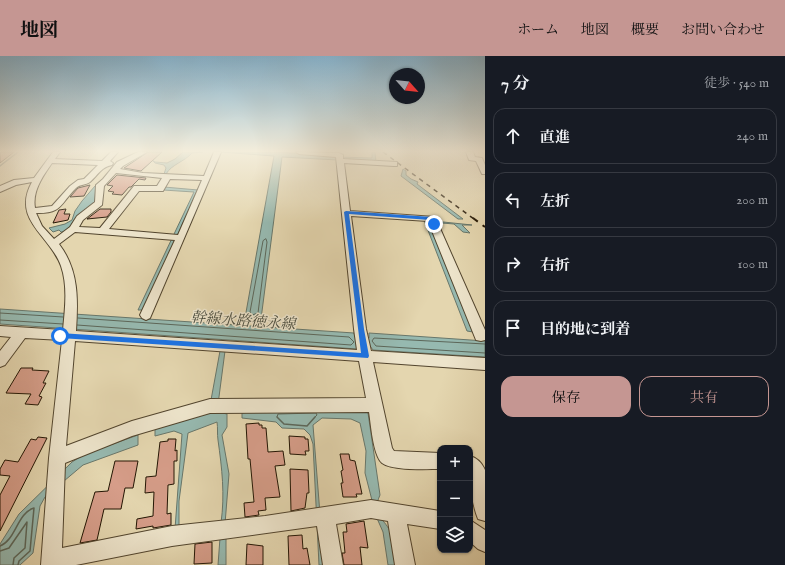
<!DOCTYPE html>
<html lang="ja">
<meta charset="utf-8">
<style>
:root{--surface:#171b24;--page:#242831;--text:#f1f3f6;--muted:#9ea1a6;--line:#363941;--accent:#c59692}
body{margin:0;font-family:"IM FELL English","Noto Serif JP",serif;background:var(--page);color:var(--text)}
.controls{position:absolute;right:12px;bottom:12px;display:grid;overflow:hidden;border-radius:8px;box-shadow:0 1px 3px #0004}
.controls button{width:36px;height:36px;display:grid;place-items:center;padding:0;border:0;border-bottom:1px solid var(--line);background:var(--surface);color:var(--text);font:20px sans-serif}
.compass{position:absolute;left:389px;top:12px;width:36px;height:36px;border-radius:50%;background:var(--surface);box-shadow:0 1px 3px #0004;rotate:117deg}
.stop{position:absolute;width:12px;height:12px;margin:-9px;border:3px solid #1a73e8;border-radius:50%;background:#fff}
.stop.end{background:#1a73e8;border-color:#fff;box-shadow:0 1px 4px #0008}
.list{margin:0;padding:0;list-style:none}
h2{display:flex;justify-content:space-between;align-items:center;height:52px;margin:0;padding:0 16px;font-size:17px}
h2 small{font-size:13px;font-weight:400;color:var(--muted)}
.list li{display:grid;grid-template-columns:26px 1fr auto;gap:12px;align-items:center;box-sizing:border-box;height:56px;margin:0 8px 8px;padding:0 8px;border:1px solid var(--line);border-radius:12px}
.list b{display:block;font-size:15px;white-space:nowrap}
.list em{font-size:13px;font-style:normal;color:var(--muted)}
.actions{display:flex;gap:8px;padding:12px 16px}
.actions a{flex:1;padding:9px 0;border:1px solid var(--accent);border-radius:12px;text-align:center;font-size:14px;color:var(--accent)}
.actions .main{background:var(--accent);color:#111}
.icon{flex:none;width:22px;height:22px;fill:none;stroke:currentColor;stroke-width:2;stroke-linecap:round;stroke-linejoin:round}
.map{position:relative;flex:none;width:485px;height:509px;overflow:hidden}
header{display:flex;align-items:center;gap:24px;box-sizing:border-box;height:56px;padding:0 20px;background:var(--accent);color:#111}
header strong{font-size:19px}
nav{display:flex;gap:22px;margin-inline-start:auto;font-size:14px}
main{display:flex}
aside{flex:1;background:var(--surface)}
.map>svg:first-child{display:block}
.water{fill:#96b9b0;stroke:#68776b}
.lines{fill:none;stroke-linecap:round;stroke-linejoin:round}
.shore-far1{stroke:#5c675a;stroke-width:1}
.shore{stroke:#5c675a;stroke-width:1.5}
.stream{stroke:#68776b;stroke-width:1.5}
.building{fill:#d69d89;stroke:#221503}
.minor-casing{stroke:#52452e;stroke-width:2}
.minor{fill:#ede4cb;fill-rule:evenodd}
.rail-far1{stroke:#221503;stroke-width:1.5;stroke-dasharray:4.5 4.5;stroke-linecap:butt}
.rail{stroke:#221503;stroke-width:2;stroke-dasharray:6 6;stroke-linecap:butt}
.route{fill:#1a73e8}
.labels{text-anchor:middle;dominant-baseline:central;stroke-width:3;stroke-linejoin:round;paint-order:stroke}
.water-label{font-size:15px;font-style:italic;fill:#4b4e40;stroke:#ede4cb}
</style>
<header>
<strong>地図</strong>
<nav><a>ホーム</a><a>地図</a><a>概要</a><a>お問い合わせ</a></nav>
</header>
<main>
<div class="map">
<svg width="485" height="509" viewBox="0 0 485 509">
<rect width="100%" height="100%" fill="#e4d6af"/>
<filter id="stains"><feTurbulence type="fractalNoise" baseFrequency=".005" numOctaves="4"/><feColorMatrix values="0 0 0 0 .2 0 0 0 0 .09 0 0 0 0 .02 0 0 0 .5 -.17"/></filter>
<radialGradient id="worn" r=".72"><stop offset=".6" stop-color="#630" stop-opacity="0"/><stop offset="1" stop-color="#630" stop-opacity=".3"/></radialGradient>
<path class="water" d="M183,96H203L192,97C184,106 172,108 166,118H164L166,112L164,109L155,107L152,104L155,106L167,107L175,103Z
M221,96H276L338,100V101L372,102V96H375L376,106L345,104L344,102H338V104L282,101L261,263L245,262L274,100Z
M403,113L406,115V119L411,123L418,126L417,128L463,163H458L401,120Z
M95,130H98L96,148L64,176H61L59,174L53,176L49,172L65,168L72,164L75,155L82,145Z
M164,131L198,134L177,180L173,184H175L143,254H138L194,136L163,134Z
M424,164L472,169H462L470,177L463,176L454,168L430,166L473,276L467,275Z
M0,253L354,277L355,281L369,282V277L485,285V301L373,294L370,290L357,289V293L0,268Z
M220,295H225L217,356L227,358V371L222,379L229,418L225,468L221,467C225,438 222,413 218,384C217,378 218,372 217,366L188,377L179,445V473H175L182,378L174,375L155,380V373L213,356L211,344Z
M362,353L368,357L380,439C370,461 386,462 391,478C394,488 395,499 397,509H388L383,476L376,460L365,417L366,395L360,367L351,363L322,362L313,369L324,509H319L313,388L310,379L304,373L282,372L276,366L242,362V357L262,354Z
M138,379V389L83,409L45,441L40,450L33,497L20,509H0V488L19,458L72,406L85,398Z
M226,481V509H218L220,482Z"/>
<g class="lines">
<path class="shore-far1" d="M266,183L267,186L258,257L252,259L250,256L263,185Z
M0,257L63,261
M0,264L63,268
M77,269L351,289L354,286L349,281L78,262
M485,288L374,282L372,285L376,290L485,297
M278,362L277,361L278,358L316,357L317,359L314,362"/>
<path class="shore" d="M277,361L284,368L307,370L315,361
M0,490C16,484 17,457 34,452L30,495L19,505L18,509
M0,495L9,492L27,466L25,492L14,502L13,509"/>
<path class="stream" d="M0,110L18,96"/>
</g>
<path class="building" d="M0,96H14L0,107Z
M148,96H162L141,115L124,112Z
M117,119L146,122L145,124L139,123L131,131H129L122,139L112,138L114,136L108,135L113,130L107,129Z
M90,129L84,140L70,141L78,132Z
M66,153L64,158H70L68,164L53,167L59,154Z
M100,153H111V156L107,161L87,163Z
M21,312H33L32,314L49,315L43,327H46L39,340L42,341L38,349L25,348L31,338L6,337Z
M259,367V369H262V372H266L268,396L283,395L285,409L275,410L280,441L265,442L266,454L258,455L259,459L245,461L244,447L254,446L250,403H248L246,368Z
M289,380L305,381V383H308L309,395H305L306,399L290,398Z
M38,381L47,382L0,475V439L10,420L0,419V413L5,404L18,406L31,383L36,384Z
M168,383H176L175,395L177,394V405H174V428L168,429L167,458L171,457V469L153,472V470L136,473L137,463L153,460L154,436L145,437L146,421L156,420L160,386L168,385Z
M340,398H349L350,404L355,405L362,438H356L357,441H343L341,427H343L341,415L343,414Z
M115,405H138L133,432H125L121,453H104L97,484L80,487L95,436L108,435Z
M290,413L308,414L309,437H307L305,452L291,455Z
M364,465L368,492L360,491L362,509H344L342,497H345L343,476H347L346,468Z
M302,479L303,493L307,492L310,509H289L288,480Z
M212,486V507L194,508L195,488Z
M247,488L263,490V509H246Z"/>
<g class="lines">
<g class="minor-casing">
<path id="minor" d="M53,96H60L55,103L102,105L111,96H118L110,105L113,107L112,109C101,111 98,119 90,126C86,129 80,128 76,132C60,148 62,158 36,157L42,170L54,183L70,171L77,160L95,146L96,129L103,123L117,106L138,96H147L123,110L120,113L143,117L204,120L214,96H221L150,262L146,264L142,262L140,259L175,184L75,176L59,188C79,214 78,244 76,275L357,294L354,273L336,101L299,98L296,96L339,97L343,99V103L397,106V110H394L344,107L350,155L435,161L485,274V284L481,285L476,284L428,165L351,160L366,273L371,295L485,302V314L373,306L392,392L394,395L440,397V413C427,413 392,415 382,407C373,399 371,368 369,356L210,357L132,380L65,407L62,492L172,470L265,460L371,444L440,455V473L407,468L415,509H395L388,465L371,462L336,468L343,509H323L317,470L172,490L76,509H41L49,402L62,284L25,282L5,309L0,311V295L11,281L0,280V270L63,274C65,253 68,230 61,210C50,179 11,164 32,126L16,129L0,136V130L14,124L34,122ZM52,107L98,109L84,123L78,124L70,130L52,150L35,152C32,135 43,120 52,107ZM116,117L162,122L157,130H134L100,172L79,171L83,164L102,149L104,130ZM170,123L202,124L178,179L109,173L139,135H163ZM75,285L359,305L366,342L210,343L132,365L66,390Z
M466,96H473L475,101L482,102L485,109V118H482L476,105L469,104Z
M470,400C477,402 482,407 485,414V465L478,463C470,443 470,420 470,400Z
M470,464L485,474V496L478,493L470,486Z"/>
</g>
<use href="#minor" class="minor"/>
<path class="rail-far1" d="M383,96L474,163"/>
<path class="rail" d="M473,162L485,171"/>
</g>
<linearGradient id="sky" x2="0" y2="1"><stop stop-color="#87b6d2"/><stop offset="0.57" stop-color="#f3eddb"/><stop offset="1" stop-color="#f3eddb" stop-opacity="0"/></linearGradient>
<rect width="485" height="167" fill="url(#sky)"/>
<path class="route" d="M346,155L432,161L436,168L432,169L430,164L349,158L364,273L369,300L368,302L60,282L56,280L60,277L361,297L344,156Z"/>
<g class="labels">
<g class="water-label">
<text transform="translate(243 265) rotate(4)">幹線水路徳永線</text>
</g>
</g>
<rect width="100%" height="100%" filter="url(#stains)"/>
<rect width="100%" height="100%" fill="url(#worn)"/>
</svg>
<div class="controls">
<button>+</button>
<button>−</button>
<button><svg class="icon" aria-label="layers" viewBox="0 0 24 24"><path d="M12 4l9 5-9 5-9-5zM3 14l9 5 9-5"/></svg></button>
</div>
<svg class="compass" viewBox="-18 -18 36 36"><path d="M0-13l5 13h-10z" fill="#e53935"/><path d="M0 13l5-13h-10z" fill="#9ea1a6"/></svg>
<div class="stop" style="left:60px;top:280px"></div>
<div class="stop end" style="left:434px;top:168px"></div>
</div>
<aside>
<h2>7 分<small>徒歩 · 540 m</small></h2>
<ul class="list">
<li><svg class="icon" aria-label="ahead" viewBox="0 0 24 24"><path d="M12 20V5M6 11l6-6 6 6"/></svg><div><b>直進</b></div><em>240 m</em></li>
<li><svg class="icon" aria-label="left" viewBox="0 0 24 24"><path d="M17 20v-9H6M10 6l-5 5 5 5"/></svg><div><b>左折</b></div><em>200 m</em></li>
<li><svg class="icon" aria-label="right" viewBox="0 0 24 24"><path d="M7 20v-9h11M14 6l5 5-5 5"/></svg><div><b>右折</b></div><em>100 m</em></li>
<li><svg class="icon" aria-label="arrive" viewBox="0 0 24 24"><path d="M6 21V4h12l-3 4 3 4H6"/></svg><div><b>目的地に到着</b></div></li>
</ul>
<div class="actions"><a class="main">保存</a><a>共有</a></div>
</aside>
</main>
